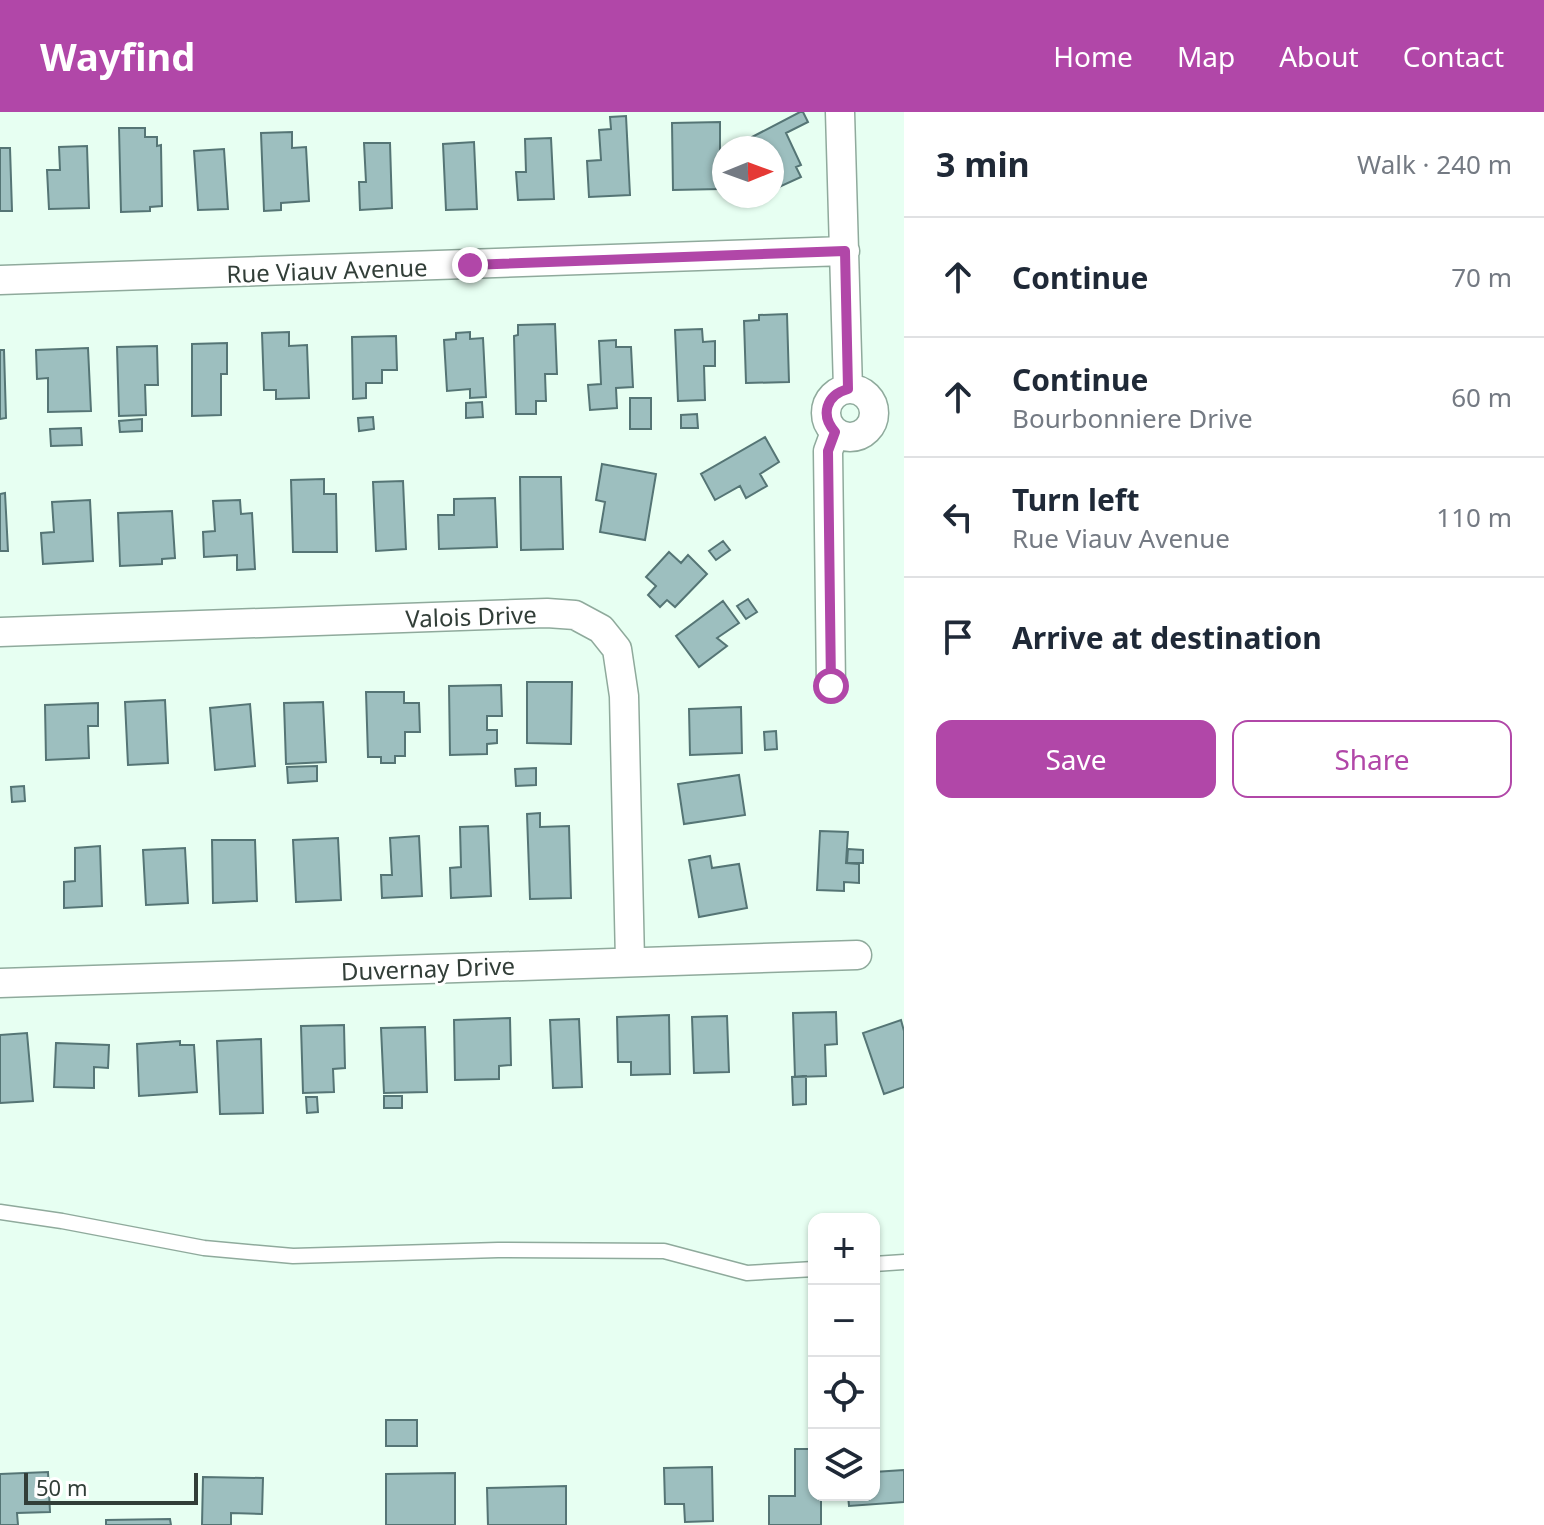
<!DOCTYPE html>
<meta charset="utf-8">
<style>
:root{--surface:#fff;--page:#f2f2f3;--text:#1f2937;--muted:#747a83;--line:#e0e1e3;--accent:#b147a8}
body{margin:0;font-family:"Noto Sans",sans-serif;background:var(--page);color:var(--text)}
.controls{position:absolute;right:24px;bottom:24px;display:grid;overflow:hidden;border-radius:16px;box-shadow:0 2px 6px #0004}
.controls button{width:72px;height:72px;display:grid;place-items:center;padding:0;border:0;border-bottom:2px solid var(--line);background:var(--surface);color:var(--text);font:40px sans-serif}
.compass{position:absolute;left:712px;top:24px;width:72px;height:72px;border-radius:50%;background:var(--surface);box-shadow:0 2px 6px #0004;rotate:89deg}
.scale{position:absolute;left:24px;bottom:20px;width:174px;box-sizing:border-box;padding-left:8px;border:4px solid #323e38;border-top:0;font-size:22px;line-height:28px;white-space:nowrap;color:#323e38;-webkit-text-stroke:6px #fff;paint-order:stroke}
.stop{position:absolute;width:24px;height:24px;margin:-18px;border:6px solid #b147a8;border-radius:50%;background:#fff}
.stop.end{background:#b147a8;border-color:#fff;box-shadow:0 2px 8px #0008}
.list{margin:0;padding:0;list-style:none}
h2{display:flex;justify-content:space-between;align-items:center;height:104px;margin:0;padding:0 32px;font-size:34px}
h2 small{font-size:26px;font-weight:400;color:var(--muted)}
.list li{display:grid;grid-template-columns:52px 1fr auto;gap:24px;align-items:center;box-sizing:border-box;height:120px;padding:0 32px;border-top:2px solid var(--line)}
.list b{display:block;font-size:30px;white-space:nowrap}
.list p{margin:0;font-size:26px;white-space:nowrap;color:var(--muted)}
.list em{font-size:26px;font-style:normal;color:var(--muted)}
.actions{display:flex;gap:16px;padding:24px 32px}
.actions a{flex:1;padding:18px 0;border:2px solid var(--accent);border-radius:16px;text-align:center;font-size:28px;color:var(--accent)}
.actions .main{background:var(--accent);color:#fff}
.icon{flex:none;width:44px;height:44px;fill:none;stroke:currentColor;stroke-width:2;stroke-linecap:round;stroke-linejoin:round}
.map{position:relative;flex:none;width:904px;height:1413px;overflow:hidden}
header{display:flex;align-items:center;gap:48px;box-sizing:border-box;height:112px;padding:0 40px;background:var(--accent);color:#fff}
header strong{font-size:38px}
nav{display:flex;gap:44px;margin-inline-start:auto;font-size:28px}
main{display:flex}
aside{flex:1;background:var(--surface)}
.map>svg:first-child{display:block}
.building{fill:#9dbfbf;stroke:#557575;stroke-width:2}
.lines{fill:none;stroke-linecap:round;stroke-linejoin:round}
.lane-casing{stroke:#8faa9c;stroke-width:17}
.street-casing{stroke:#8faa9c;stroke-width:31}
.lane{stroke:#fff;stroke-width:14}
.street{stroke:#fff;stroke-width:28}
.route{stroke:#b147a8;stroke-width:10}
.labels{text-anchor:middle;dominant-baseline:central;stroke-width:6;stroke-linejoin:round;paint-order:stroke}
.street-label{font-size:24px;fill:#323e38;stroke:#fff}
</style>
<header>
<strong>Wayfind</strong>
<nav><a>Home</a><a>Map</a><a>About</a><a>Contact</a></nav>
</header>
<main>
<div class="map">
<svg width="904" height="1413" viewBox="0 0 904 1413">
<rect width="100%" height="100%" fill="#e7fff2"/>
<path class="building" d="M800,0H803L808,10L786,21L801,53L796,55L801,65L777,76L772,66V36H757L752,25Z
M626,4L630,83L589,85L587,49L601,48L599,18L611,17L610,5Z
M720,10V77L673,78L672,11Z
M119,16H145V25H157V34L161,33L162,94L150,95V99L121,100Z
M292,20V36L306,35L309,89L281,91V98L264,99L261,21Z
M551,26L554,87L518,88L516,60H526L525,27Z
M474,30L477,97L446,98L443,32Z
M364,31H390L392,96L360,98L359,70H366Z
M87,34L89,96L49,97L47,58H60L59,35Z
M0,36H10L12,99H0Z
M224,37L228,97L198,98L194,39Z
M787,202L789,270L746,271L744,209L759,208V203Z
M555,212L557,262H545L546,289H536V302H516L514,224L518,223V213Z
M702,217L703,230L715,229V254H704L705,288L678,289L675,218Z
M289,220V234L307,233L309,286L276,287V278H264L262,221Z
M470,220V227L483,226L486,285L470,286V277L447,279L444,228L456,227V221Z
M396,224L397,258H382V271H366V286L353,287L352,225Z
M616,228V235H631L633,275L616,276L617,296L590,298L588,273L601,272L599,229Z
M227,231V262H221V303L192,304V232Z
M157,234L158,273H145L146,303L119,304L117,235Z
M88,236L91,299L48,300V266L37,267L36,238Z
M0,238H4L6,306L0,307Z
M630,286H651V317H630Z
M482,290L483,305L466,306V291Z
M697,302L698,316H681V303Z
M373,305L374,317L359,319L358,306Z
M142,307V319L120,320L119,309Z
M81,316L82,333L51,334L50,317Z
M765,325L779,350L760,362L767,374L746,386L740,374L715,388L701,362Z
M602,352L656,362L645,428L600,420L605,390L596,388Z
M520,365H561L563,437L521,438Z
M324,367V382H336L337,440H293L291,368Z
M403,369L406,437L376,439L373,370Z
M5,381L8,439H0V382Z
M495,386L497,435L439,437L438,403H454V387Z
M90,388L93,449L43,452L41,421L54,420L52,390Z
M240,388L241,402L252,401L255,457L237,458V443L204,445L203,420L215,419L213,389Z
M172,399L175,446L162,447V452L120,454L118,401Z
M723,429L730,438L716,448L709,439Z
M669,440L681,451L688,443L707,462L675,495L667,488L660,495L648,483L656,474L646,465Z
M748,487L757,500L746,507L737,494Z
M723,489L739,511L717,526L727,534L699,555L676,524Z
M527,570H572L571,632L527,631Z
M501,573L502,604H487V618H497V631L487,632V642L450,643L449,574Z
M366,580H404V591H419L420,620H405V644H395V651H381V645H368Z
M165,588L168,651L128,653L125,590Z
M323,590L326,650L286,652L284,591Z
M98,591V614H88L89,646L46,648L45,593Z
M250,592L255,654L215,658L210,596Z
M741,595L742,641L690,643L689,597Z
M776,619L777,637L765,638L764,620Z
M317,654V669L288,671L287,655Z
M536,656V673L516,674L515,657Z
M739,663L745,703L684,712L678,672Z
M24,674L25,689L12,690L11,675Z
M540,701V715L569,714L571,786L530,787L527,702Z
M488,714L491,784L451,786L450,756L461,755L460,715Z
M820,719L848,720L846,751L859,752V771L844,770V779L817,778Z
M419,724L422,784L382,786L381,763H392L390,726Z
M338,726L341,788L296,790L293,728Z
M212,728H255L257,789L213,791Z
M100,734L102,794L64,796V770L75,769V736Z
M185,736L188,791L146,793L143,738Z
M848,737L863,738V751H847Z
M710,744L712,756L739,752L747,796L699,805L689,748Z
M836,900L837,932L825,933L826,964L795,965L793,901Z
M669,903L670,962L631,963V950H618L617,905Z
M727,904L729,960L694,961L692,905Z
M510,906L511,953L499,954V967L455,968L454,908Z
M579,907L582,975L553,976L550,908Z
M901,908L904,919V975L884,982L863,921Z
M344,913L345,956L333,957L334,980L303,981L301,914Z
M425,915L427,980L384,981L381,916Z
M27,921L33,989L0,991V923Z
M261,927L263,1001L220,1002L217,929Z
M180,929V933H194L197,980L139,984L137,932Z
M56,931L109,933L108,956L94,955V976L54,975Z
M806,964V992L793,993L792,965Z
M384,984H402V996H384Z
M306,985H317L318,1000L307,1001Z
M386,1308H417V1334H386Z
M795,1337H814V1383H821V1413H769V1384H795Z
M712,1355L713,1409L685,1410L684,1392H665L664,1356Z
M904,1358V1390L849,1394L848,1383H874V1360Z
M48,1360L50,1400L17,1401L18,1413H0V1362Z
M455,1361V1413H386V1362Z
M203,1365L263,1366L262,1402L231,1401V1413H202Z
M566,1374V1413H488L487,1376Z
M170,1407L171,1413H106V1408Z"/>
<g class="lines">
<g class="lane-casing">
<path id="lane" d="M0,1100L62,1109L204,1136L293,1144L498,1138L664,1139L747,1161L814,1157
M874,1152L904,1150"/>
</g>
<g class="street-casing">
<path id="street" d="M840,0L848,277
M0,168L845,139
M826 301a24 24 0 1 1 48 0a24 24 0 1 1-48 0Z
M0,520L547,501L575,503L601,517L617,537L624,584L630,849
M831,574L828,339L835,320
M0,871L857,843"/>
</g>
<use href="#lane" class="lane"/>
<use href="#street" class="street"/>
</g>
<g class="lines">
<path class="route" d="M470,153L845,139L848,277C826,283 820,303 835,320L828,339L831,574"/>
</g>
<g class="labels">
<g class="street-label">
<text transform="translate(327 158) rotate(-2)">Rue Viauv Avenue</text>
<text transform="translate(471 504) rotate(-2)">Valois Drive</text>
<text transform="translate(428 856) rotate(-2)">Duvernay Drive</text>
</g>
</g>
</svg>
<div class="controls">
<button>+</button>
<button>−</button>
<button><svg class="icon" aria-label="locate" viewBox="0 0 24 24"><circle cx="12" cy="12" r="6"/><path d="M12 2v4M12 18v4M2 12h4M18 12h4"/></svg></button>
<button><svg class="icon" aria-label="layers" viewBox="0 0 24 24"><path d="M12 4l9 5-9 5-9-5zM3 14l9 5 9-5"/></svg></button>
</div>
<svg class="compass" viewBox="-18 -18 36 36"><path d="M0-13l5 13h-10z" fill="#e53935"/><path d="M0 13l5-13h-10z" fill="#747a83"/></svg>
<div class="scale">50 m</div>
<div class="stop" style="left:831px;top:574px"></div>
<div class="stop end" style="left:470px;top:153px"></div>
</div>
<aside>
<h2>3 min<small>Walk · 240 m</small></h2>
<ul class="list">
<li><svg class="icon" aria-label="ahead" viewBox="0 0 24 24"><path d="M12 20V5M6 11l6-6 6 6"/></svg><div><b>Continue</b></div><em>70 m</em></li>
<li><svg class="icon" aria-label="ahead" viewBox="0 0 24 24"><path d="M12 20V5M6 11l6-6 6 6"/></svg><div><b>Continue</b><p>Bourbonniere Drive</p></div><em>60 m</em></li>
<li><svg class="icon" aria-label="left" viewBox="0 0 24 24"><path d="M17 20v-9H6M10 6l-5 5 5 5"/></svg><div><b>Turn left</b><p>Rue Viauv Avenue</p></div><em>110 m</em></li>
<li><svg class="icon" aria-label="arrive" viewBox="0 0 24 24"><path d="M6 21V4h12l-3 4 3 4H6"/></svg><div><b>Arrive at destination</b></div></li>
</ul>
<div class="actions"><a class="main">Save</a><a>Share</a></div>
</aside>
</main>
